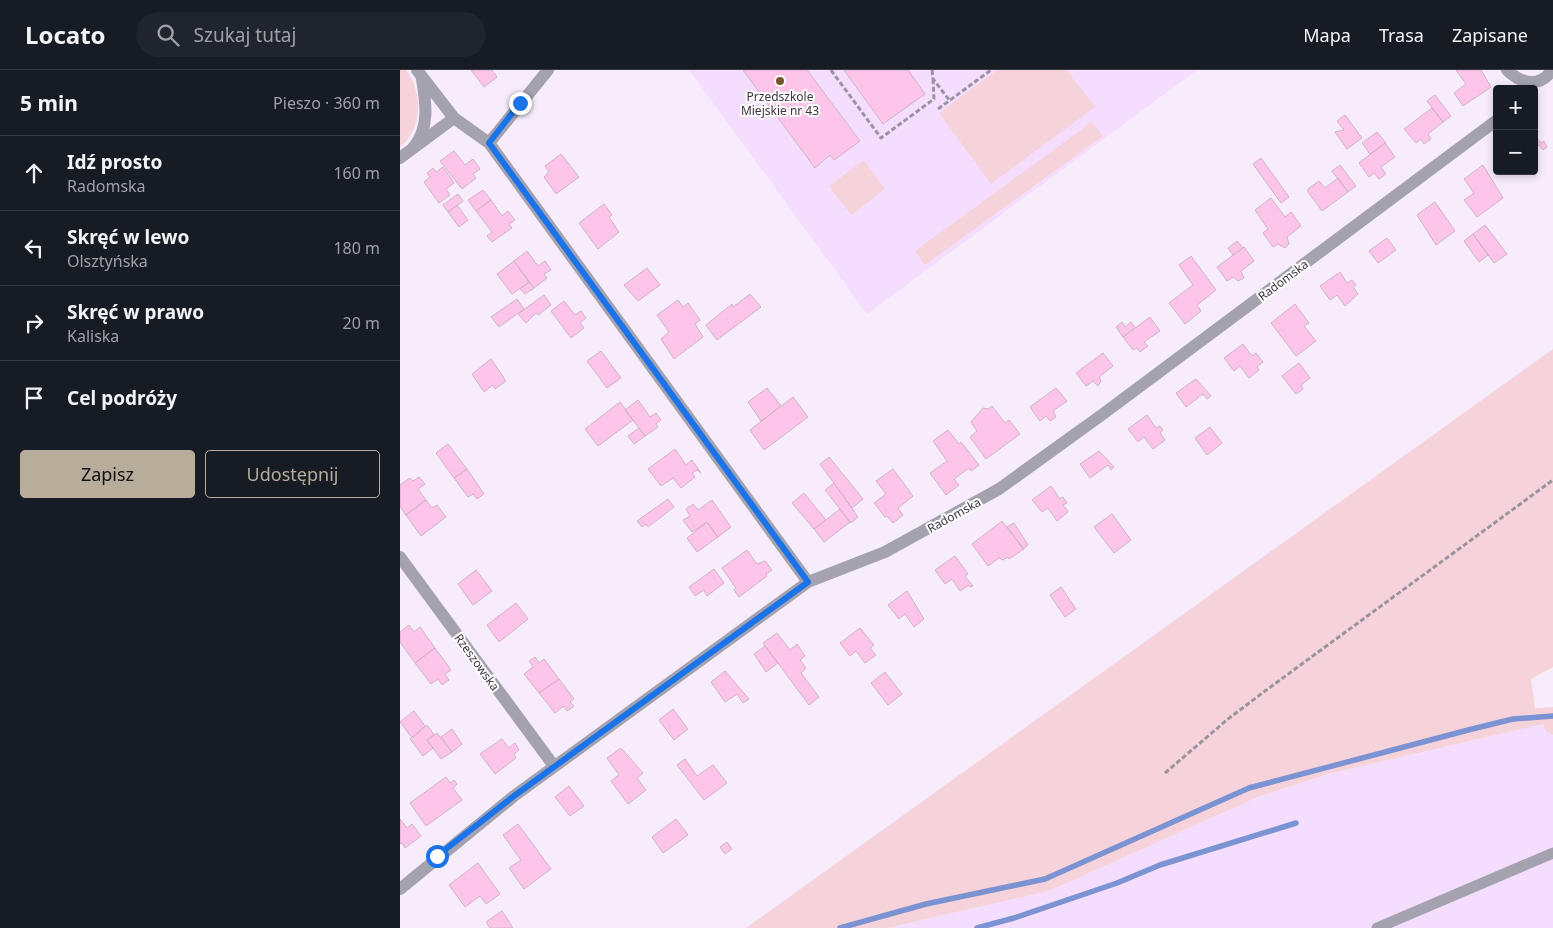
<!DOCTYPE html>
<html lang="pl">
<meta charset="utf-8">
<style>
:root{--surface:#171b24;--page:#20242c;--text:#f1f3f6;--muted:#9ea1a6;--line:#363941;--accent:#b8ac9a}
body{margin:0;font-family:"Noto Sans",sans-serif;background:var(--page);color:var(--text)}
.controls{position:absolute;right:15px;top:15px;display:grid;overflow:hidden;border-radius:5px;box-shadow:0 2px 8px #0003}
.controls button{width:45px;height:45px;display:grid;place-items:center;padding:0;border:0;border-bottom:1px solid var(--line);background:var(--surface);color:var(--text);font:25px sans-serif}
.stop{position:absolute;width:15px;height:15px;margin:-11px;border:4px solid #1a73e8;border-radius:50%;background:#fff}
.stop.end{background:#1a73e8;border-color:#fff;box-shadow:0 1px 5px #0008}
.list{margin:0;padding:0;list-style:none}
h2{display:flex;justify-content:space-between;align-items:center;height:65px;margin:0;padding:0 20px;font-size:21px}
h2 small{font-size:16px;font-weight:400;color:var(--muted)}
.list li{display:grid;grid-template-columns:32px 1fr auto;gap:15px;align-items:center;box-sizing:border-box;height:75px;padding:0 20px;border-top:1px solid var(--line)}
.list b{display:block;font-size:19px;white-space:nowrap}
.list p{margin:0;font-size:16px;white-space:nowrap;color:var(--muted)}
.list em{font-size:16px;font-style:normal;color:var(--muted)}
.actions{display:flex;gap:10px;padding:15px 20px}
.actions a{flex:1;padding:11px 0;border:1px solid var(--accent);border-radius:5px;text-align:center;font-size:18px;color:var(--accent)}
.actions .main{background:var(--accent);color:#111}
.icon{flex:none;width:28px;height:28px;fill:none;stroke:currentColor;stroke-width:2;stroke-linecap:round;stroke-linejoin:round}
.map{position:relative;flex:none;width:1153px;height:858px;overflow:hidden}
header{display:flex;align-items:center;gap:30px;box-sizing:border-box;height:70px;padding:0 25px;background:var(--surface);border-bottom:1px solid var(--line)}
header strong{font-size:24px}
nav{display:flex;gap:28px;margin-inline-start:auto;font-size:18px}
.search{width:350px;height:45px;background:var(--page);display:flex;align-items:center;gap:12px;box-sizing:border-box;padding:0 18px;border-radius:28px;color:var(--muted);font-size:19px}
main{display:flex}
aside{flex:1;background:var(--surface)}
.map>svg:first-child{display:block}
.built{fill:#f4ddff}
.green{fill:#f6d3da}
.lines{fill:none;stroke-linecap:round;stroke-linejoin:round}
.stream{stroke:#7b93d3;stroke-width:5.5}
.building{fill:#fec5ea;stroke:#d0b2c5}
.path{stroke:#9c93a0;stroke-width:3;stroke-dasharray:5 2.5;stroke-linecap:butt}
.lane{stroke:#a4a2af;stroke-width:11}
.street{stroke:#a4a2af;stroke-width:12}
.route{stroke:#1a73e8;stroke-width:6}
.poi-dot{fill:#735629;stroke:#fefefe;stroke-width:2}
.labels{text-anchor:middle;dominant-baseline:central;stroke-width:4;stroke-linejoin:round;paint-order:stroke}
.poi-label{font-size:12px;fill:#3d3540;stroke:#fefefe}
.street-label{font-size:12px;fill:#3d3540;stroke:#fefefe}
</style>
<header>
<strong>Locato</strong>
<div class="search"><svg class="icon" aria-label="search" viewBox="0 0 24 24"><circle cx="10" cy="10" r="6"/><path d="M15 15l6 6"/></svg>Szukaj tutaj</div>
<nav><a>Mapa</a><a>Trasa</a><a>Zapisane</a></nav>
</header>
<main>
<aside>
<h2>5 min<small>Pieszo · 360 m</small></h2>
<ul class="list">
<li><svg class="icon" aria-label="ahead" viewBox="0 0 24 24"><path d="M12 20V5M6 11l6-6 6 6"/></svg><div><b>Idź prosto</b><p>Radomska</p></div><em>160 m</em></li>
<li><svg class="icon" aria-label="left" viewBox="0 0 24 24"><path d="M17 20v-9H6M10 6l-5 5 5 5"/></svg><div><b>Skręć w lewo</b><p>Olsztyńska</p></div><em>180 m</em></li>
<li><svg class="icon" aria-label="right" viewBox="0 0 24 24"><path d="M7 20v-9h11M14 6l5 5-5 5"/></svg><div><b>Skręć w prawo</b><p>Kaliska</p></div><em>20 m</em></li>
<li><svg class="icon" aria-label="arrive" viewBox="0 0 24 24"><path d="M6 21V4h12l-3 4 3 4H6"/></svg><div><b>Cel podróży</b></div></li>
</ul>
<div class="actions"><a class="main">Zapisz</a><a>Udostępnij</a></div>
</aside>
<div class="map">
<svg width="1153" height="858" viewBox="0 0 1153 858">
<rect width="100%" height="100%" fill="#f7ecfc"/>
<path class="built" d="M289,0H797L467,244Z
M1143,654L1146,661L1153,665V858H487L649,821L858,727L928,704Z"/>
<path class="green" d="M0,0H6C23,22 23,60 0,77Z
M597,0H667L695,37L591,114L539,43Z
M692,52L703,66L525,195L515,181Z
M464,90L485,119L451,145L429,116Z
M1153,279V597L1131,609L1135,638L1153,637V665L1146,661L1143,654L928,704L858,727L649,821L487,858H346Z"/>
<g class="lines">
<path class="stream" d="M440,858L526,834L645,809L849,718L1072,659L1113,649L1153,646
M577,858L614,848L717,813L760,795L896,753"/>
</g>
<path class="building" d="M71,0H92L97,7L84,17Z
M343,0H407L460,71L434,90L430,85L415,98Z
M444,0H508L525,24L483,54Z
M1056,0H1081L1091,17L1063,36L1054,23L1066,14Z
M1035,25L1051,46L1043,52L1027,31Z
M1032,38L1043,52L1028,64L1031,69L1024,74L1021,69L1016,73L1004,59Z
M945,45L962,68L947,79L935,62L944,60L937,51Z
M977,62L986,73L970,84L962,73Z
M1134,64L1141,73L1144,71L1147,77L1143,80L1139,75L1134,78Z
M985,73L995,87L981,97L986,104L979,109L974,103L969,107L959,93Z
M54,81L65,95L73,89L80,99L73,104L76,108L62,119L40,91Z
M161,84L179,107L156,124L144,107L149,102L145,96Z
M861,88L889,127L881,133L853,94Z
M940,95L956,116L948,122L932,101Z
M1083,95L1103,128L1077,147L1064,130L1074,123L1064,109Z
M43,97L54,113L46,119L50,125L39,133L24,112L30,107L27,103L33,98L36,102Z
M938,108L948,122L922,141L908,122V119L919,111L925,118Z
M83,120L91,130L76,141L68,130Z
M58,124L63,131L48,142L43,135Z
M871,128L885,147L891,142L901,156L887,167L889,174L885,178L878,174L873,177L863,163L868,159L855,140Z
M91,130L102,146L108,141L115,150L109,154L112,158L92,172L87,166L92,162L76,141Z
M1035,132L1055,161L1036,175L1017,145Z
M204,134L212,145L209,147L219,162L198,179L179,153Z
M57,135L68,150L59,157L48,142Z
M1085,155L1107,184L1094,193L1073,164Z
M1073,164L1088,185L1079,192L1064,171Z
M987,168L996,180L978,193L969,181Z
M837,171L843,178L833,185L828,178Z
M844,177L854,191L841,201L844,208L838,211L833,207L827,211L817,197Z
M127,181L138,196L145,191L151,200L144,204L147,208L134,218L114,191Z
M791,186L816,220L797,235L801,241L785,254L769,233L793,215L779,195Z
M114,191L129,212L112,224L97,204Z
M247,198L260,215L238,231L224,215Z
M940,202L947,213L952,210L956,215L953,217L958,224L945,236L937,225L930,230L920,216Z
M129,212L134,218L125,224L120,219Z
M350,224L361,237L317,270L306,255L332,234L333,237Z
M144,225L151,235L138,245L136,243L126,253L118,244Z
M117,229L124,239L99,257L91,247Z
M278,230L283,237L288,233L300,250L295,254L303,267L274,289L261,269L269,262L257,245Z
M164,231L175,245L181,241L186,248L180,253L184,258L171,268L151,241Z
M895,234L909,253L904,256L916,271L896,286L871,253Z
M750,247L760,261L744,272L748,276L740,282L737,278L733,280L723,267Z
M722,252L725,257L731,252L735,258L723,267L716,257Z
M843,274L852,286L856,283L863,292L857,297L859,300L849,308L840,296L834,301L824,288Z
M201,281L221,308L207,318L187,291Z
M703,283L713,296L699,307L701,311L698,316L693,311L686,316L676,303Z
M91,289L106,311L95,319L93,315L84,322L72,304Z
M899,293L910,308L901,315L903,319L896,324L882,306Z
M796,309L811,326L807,329L803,324L786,337L776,323Z
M367,318L381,336L361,351L348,332Z
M656,318L667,331L653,341L656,347L650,351L646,346L640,351L630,337Z
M393,327L408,347L364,380L350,360Z
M238,330L250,347L256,343L261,350L256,354L258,357L245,366L225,340Z
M220,332L233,350L198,376L185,359Z
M592,336L605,353L609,350L620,364L586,389L570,367L577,361L571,352L583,338L588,339Z
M747,345L756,358L760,356L763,360L760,363L765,370L753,379L744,367L738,372L728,359Z
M810,357L822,373L807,385L795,368Z
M239,358L245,366L234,374L228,366Z
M548,360L559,374L561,372L579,395L571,401L569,398L554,409L559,415L546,425L530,403L547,391L533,371Z
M48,374L67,399L54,408L36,383Z
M275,379L286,395L292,390L301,403L297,400L292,403L295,407L281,418L273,408L261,416L248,399Z
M699,381L714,397L711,400L708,395L690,408L680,394Z
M429,387L463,429L452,438L420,394Z
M67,399L84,424L77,429L73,424L68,427L54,408Z
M493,399L513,426L498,438L503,445L493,453L487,446L485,447L474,433L486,424L476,411Z
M19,407L25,414L18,419L26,430L6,445L0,437V415L10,408L13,411Z
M434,413L458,447L451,453L425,420Z
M651,416L660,429L663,427L667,433L663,435L668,442L657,451L648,438L642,442L632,430Z
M404,423L426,450L414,459L392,433Z
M268,429L274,437L248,457L246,454L242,457L237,451Z
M26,430L32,438L37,435L46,447L21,466L6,445Z
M312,430L331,457L318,467L307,452L292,462L283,450L290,446L286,439L293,434L298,440Z
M440,439L450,452L424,472L414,459Z
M712,444L731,470L714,483L694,457Z
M602,451L624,479L609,489L608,487L603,490L599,488L588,496L572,474Z
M307,452L318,467L297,482L287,468Z
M614,453L628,475L623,479L607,457Z
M347,480L357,494L365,491L372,500L366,504L367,506L339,527L334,520L336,518L322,498Z
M555,486L568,504L565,506L573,516L570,517L569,515L560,521L552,509L545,514L535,500Z
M314,499L324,513L307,526L304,520L295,526L289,517Z
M76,500L92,521L73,535L58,514Z
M661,517L676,539L665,547L650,525Z
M507,521L524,549L514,557L505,544L499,549L488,535Z
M116,533L128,549L99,572L87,555Z
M9,555L14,562L20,557L35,578L15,593L0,572V562Z
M460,558L474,575L470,578L476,585L465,593L456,581L450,586L440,573Z
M377,563L390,580L397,574L405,586L400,590L406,598L401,603L419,627L409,635L363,573Z
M365,576L378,593L366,602L354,584Z
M35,578L51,600L45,604L49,610L42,615L38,609L31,614L15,593Z
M135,587L139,593L144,589L159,609L139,623L124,604L133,597L129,591Z
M325,601L349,629L343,633L337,624L325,632L311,612Z
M485,602L502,624L488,635L471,613Z
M159,609L174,629L170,632L174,636L167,641L164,636L155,643L139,623Z
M273,639L288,659L274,670L259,650Z
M14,641L25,656L12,668L0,652Z
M27,655L34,665L27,670L33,678L23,686L10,669Z
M52,659L62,674L52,682L41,667Z
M37,663L52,682L41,689L27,670Z
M102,669L109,678L115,673L119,680L114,684L116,688L95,704L80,684Z
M221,678L243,703L237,708L246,720L228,734L211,711L219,705L207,688Z
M285,689L297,706L313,695L327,713L304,730L277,695Z
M46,707L50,713L54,710L57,714L53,718L62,730L26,756L10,733Z
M169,716L184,736L170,746L155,727Z
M0,749L7,758L12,754L21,766L5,778L2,773L0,774Z
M276,749L288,765L263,783L252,767Z
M118,754L151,799L124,819L109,798L121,790L103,765Z
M327,772L332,779L325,784L320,777Z
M78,793L100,824L86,834L80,826L65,837L49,815Z
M102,841L113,858H90L86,852Z"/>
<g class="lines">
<path class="path" d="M431,0L481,68L534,29L533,9
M532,0L533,9L550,31
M538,39L591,0
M765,703L828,649L865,621L1153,410"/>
<path class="lane" d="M977,858L1153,783"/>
<path class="street" d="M17,0L54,48L89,73L408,512
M1107,0C1121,14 1140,18 1152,0
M89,73L148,0
M13,78C30,58 26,33 22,9
M0,88L54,48
M0,487L154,696
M0,819L114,726L408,512L485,482L599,419L703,344L1097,50"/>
</g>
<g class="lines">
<path class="route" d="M37,786L114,726L408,512L89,73L120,33"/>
</g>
<circle class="poi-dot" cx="380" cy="11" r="5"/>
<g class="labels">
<g class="poi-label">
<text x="380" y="26">Przedszkole<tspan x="380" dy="14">Miejskie nr 43</tspan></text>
</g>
<g class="street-label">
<text transform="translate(883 210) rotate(-37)">Radomska</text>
<text transform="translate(554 445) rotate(-29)">Radomska</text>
<text transform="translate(77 592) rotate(54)">Rzeszowska</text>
</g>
</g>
</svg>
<div class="controls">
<button>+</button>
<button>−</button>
</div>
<div class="stop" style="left:37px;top:786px"></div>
<div class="stop end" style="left:120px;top:33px"></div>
</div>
</main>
